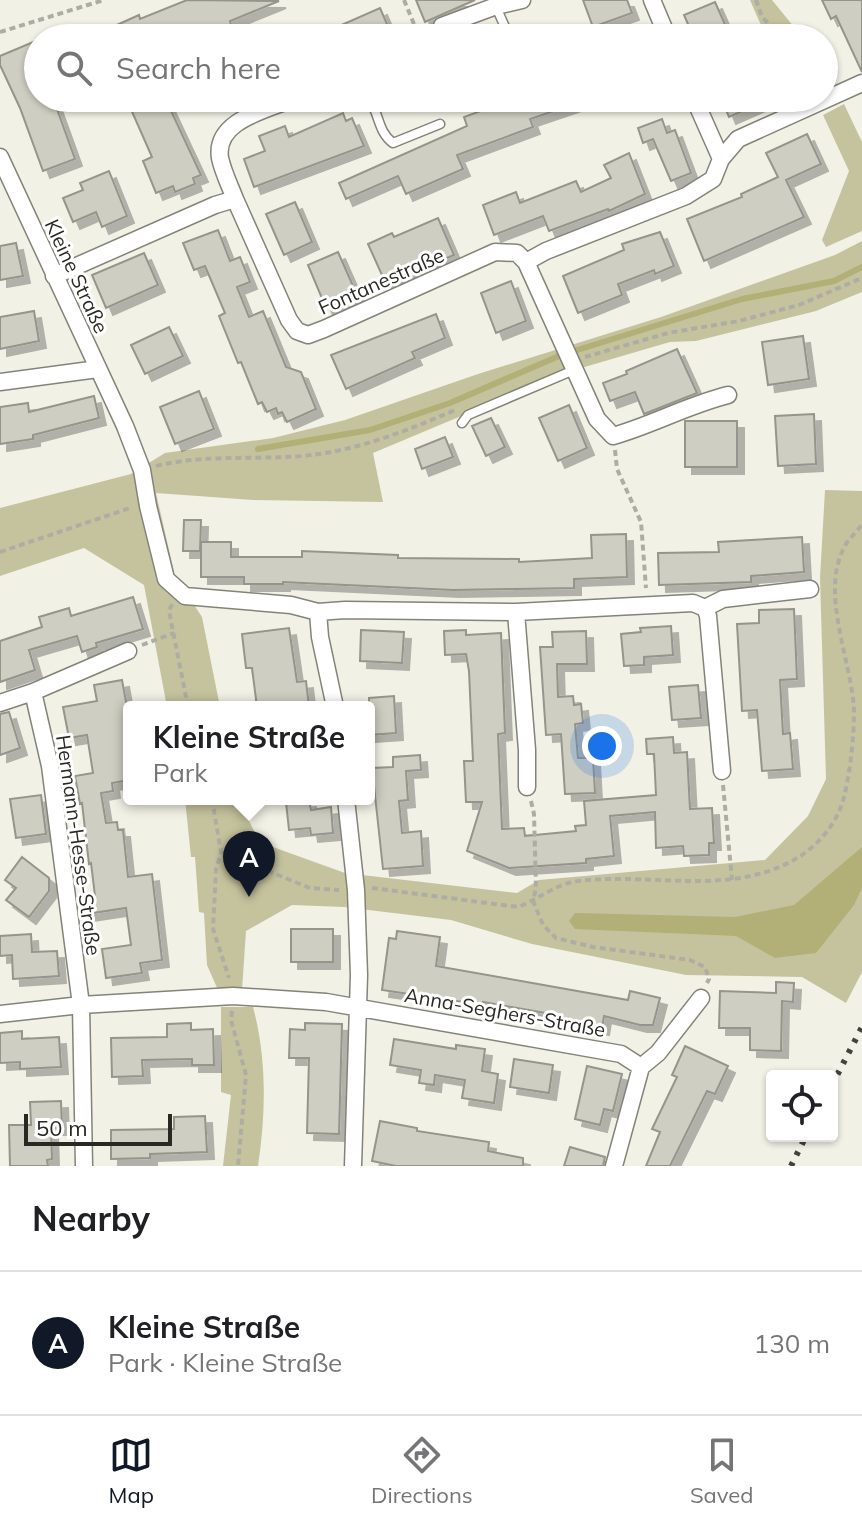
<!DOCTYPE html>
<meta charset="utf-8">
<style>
:root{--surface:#fff;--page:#f6f6f6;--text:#202124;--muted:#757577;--line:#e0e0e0;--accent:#111827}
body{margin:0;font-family:Mulish,sans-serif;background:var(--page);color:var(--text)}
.controls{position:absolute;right:24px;bottom:24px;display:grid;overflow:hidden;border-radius:8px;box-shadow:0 2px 6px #0004}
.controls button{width:72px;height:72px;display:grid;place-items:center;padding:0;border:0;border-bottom:2px solid var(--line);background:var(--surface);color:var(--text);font:40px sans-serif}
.scale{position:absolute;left:24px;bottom:20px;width:148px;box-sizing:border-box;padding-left:8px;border:4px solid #292924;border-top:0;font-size:22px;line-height:28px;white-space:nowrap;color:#292924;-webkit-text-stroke:6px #fff;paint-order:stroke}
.you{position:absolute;left:602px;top:746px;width:28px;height:28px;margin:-20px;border:6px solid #fff;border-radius:50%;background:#1a73e8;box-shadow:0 0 0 12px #1a73e833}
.badge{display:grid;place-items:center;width:52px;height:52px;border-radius:50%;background:var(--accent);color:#fff;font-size:26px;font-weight:700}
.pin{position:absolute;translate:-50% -66px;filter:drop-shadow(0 2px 4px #0008)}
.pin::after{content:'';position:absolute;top:42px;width:28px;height:24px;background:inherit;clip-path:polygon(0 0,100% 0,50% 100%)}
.popup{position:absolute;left:123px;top:701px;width:252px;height:104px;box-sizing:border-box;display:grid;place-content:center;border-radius:8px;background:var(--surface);filter:drop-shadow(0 2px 6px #0005);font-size:26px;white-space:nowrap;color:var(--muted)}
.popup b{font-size:30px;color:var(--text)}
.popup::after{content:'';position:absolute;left:50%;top:100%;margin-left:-16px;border:16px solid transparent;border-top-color:var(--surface)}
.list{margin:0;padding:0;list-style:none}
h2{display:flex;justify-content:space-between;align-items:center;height:104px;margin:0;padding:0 32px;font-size:34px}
h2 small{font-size:26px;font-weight:400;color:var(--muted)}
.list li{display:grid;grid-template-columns:52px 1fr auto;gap:24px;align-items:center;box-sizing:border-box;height:144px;padding:0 32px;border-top:2px solid var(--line)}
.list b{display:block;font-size:30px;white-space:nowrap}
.list p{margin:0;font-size:26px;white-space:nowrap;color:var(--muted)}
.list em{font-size:26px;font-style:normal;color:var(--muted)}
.icon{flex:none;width:44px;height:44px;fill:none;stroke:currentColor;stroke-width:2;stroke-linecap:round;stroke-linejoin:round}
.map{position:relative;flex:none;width:862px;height:1166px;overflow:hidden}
.search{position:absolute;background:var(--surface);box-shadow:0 2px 6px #0004;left:24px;right:24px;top:24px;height:88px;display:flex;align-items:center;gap:20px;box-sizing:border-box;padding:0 28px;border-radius:44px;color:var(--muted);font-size:30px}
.sheet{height:248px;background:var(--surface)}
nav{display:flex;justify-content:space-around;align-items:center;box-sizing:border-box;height:112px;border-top:2px solid var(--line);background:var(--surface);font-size:22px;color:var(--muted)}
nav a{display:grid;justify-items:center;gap:4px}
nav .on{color:var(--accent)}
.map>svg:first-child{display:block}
.green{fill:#c5c39d}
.water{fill:#b2b076}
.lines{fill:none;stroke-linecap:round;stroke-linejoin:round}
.stream{stroke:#b2b076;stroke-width:6}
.building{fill:#cecec2;stroke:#96958b;stroke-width:2;filter:url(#shadow)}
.lane-casing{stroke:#838379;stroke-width:11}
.street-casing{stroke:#838379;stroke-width:19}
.path{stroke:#aeada4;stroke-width:4;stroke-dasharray:6 4;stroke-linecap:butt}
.lane{stroke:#fff;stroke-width:8}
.street{stroke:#fff;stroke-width:16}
.rail{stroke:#43423d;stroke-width:6;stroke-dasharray:4 8;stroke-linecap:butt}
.labels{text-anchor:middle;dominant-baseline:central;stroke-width:6;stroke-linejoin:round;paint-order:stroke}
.street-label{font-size:20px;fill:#292924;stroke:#fff}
</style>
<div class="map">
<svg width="862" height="1166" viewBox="0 0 862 1166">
<defs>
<filter id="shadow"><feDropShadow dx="7" dy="7" stdDeviation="0" flood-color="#0004"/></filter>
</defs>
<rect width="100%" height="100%" fill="#f2f1e6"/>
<path class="green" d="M750,0H772L803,38C762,38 766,36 750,0Z
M844,104L862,142V231L826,247L822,240L849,171L823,115Z
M862,241V292L816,311L696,341L670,342L564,373L373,453L383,502L253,500L156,493L175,576L202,617L220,707H167L144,585L84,548L0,576V508L131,474L165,453L273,438L345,420L478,374L661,317L835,255Z
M825,490L862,491V972L846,1003L802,977L686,975L532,944L451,920L344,907L292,905L246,931L242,990H218L207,965L204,913L199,912L195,857H191L185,799H239L259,842L345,873L517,893L539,880L765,860L808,816L826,779L820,578Z
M221,1007H253C267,1059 266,1113 258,1166H223L231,1095L221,1092Z"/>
<path class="water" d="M862,847V888L854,905L816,953L775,958L736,936L575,929L569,921L575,913L735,917L794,905Z"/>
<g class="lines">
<path class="stream" d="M574,351L742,299L834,281L862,267
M258,449L370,430L450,403L559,356"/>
</g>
<path class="building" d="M187,0L279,1L230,21L231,25L196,38H88L139,15L140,19Z
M416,0H475L425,22Z
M583,0H627L632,13L593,27Z
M822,0H862V72L836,16L831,19Z
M715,2L731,38H694L684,15Z
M380,8L393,38H312Z
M38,40V98H53L75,159L43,171L20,108L0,65V56Z
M126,98H165L201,175L193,178L195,184L175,192L173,186L156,193L143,161L152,157Z
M516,98H582L583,101L530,119L533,127L457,155L463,169L406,194L398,176L346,199L339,183L467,126L464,117Z
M721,98H772L729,117Z
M343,113L346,121L352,118L364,146L254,187L244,159L265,151L259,136L285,126L289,137Z
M662,119L667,133L675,130L691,173L671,181L653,139L643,143L638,128Z
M807,134L821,164L786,180L804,217L704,261L687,219L742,197L741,194L778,177L766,153Z
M629,153L645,194L609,211L608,209L549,231L543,216L494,235L483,205L516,192L520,203L576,181L581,192L611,178L604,165Z
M109,171L127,216L102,227L96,212L73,222L63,198L83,190L80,183Z
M295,202L312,242L284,255L266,214Z
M438,218L454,255L386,284L368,244L392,233L394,237Z
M218,230L230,261L240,257L250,282L237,287L249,317L263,311L286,367L301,372L316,409L287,422L282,412L278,414L276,408L267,412L262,402L258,404L241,362L238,363L219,316L225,313L205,266L194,270L183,243Z
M660,232L674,266L655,274L654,270L618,284L622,295L578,313L563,276L624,250L622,244Z
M16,243L23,276L0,280V246Z
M338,252L357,295L326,308L308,265Z
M144,253L158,285L106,308L92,275Z
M511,281L526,321L496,333L481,293Z
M34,311L39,341L0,349V317Z
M436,314L445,338L412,352L415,358L346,389L331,355Z
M169,327L183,356L145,374L131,345Z
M803,336L809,379L768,385L762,342Z
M677,349L697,393L644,414L635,392L610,401L603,383L627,374L626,371Z
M199,391L214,429L175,444L160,407Z
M94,396L99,418L33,435V439L0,444V407L28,403L29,412Z
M569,405L587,448L558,461L539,418Z
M814,414L816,464L778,466L775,416Z
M491,418L505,447L486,456L472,426Z
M685,421H737V467H685Z
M445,437L453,457L422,469L415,449Z
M184,520H201L200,551H183Z
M626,534L627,577L574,579V588L453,590L283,582V584H244V577H201V542H231V557H302V551L398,555V558L519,559V562L592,558L591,535Z
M802,537L804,572L751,576V582L659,585L658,553L719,552L718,542Z
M133,597L143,629L96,643L97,647L82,652L77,636L29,650L35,670L0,682V641L42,627L39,617L69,608L71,616Z
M794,609L797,679L780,680L783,734L790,733L793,769L762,771L757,710L742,711L737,624L759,623V610Z
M671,626L673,655L644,657V665L624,666L621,634L641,632L640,628Z
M289,628L297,682L306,681L309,707H257L252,668H246L242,634Z
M361,630L404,632L402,663L360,661Z
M466,630V635L501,633L505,733L498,734L502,829L524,828L525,836L576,831L575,826L586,825L584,801L656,795L654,754H647L646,739L673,737L674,753L687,752L690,809L712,808L714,843H709V855L684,856L683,846L656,848L655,812L610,816L614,856L586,859V863L509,868L467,851L482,802H466L464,761H473L469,671L466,654L445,655L444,631Z
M586,631L587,664H557L558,697L573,696L574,705L581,704L583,723L575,724L578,758H593L595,793L565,794L561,734L546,735L540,647H553L552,632Z
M122,680L129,718V780L112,783L113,791L101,793L106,823L117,822L118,830H123L128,877L152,874L162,960L140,963L142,973L106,978L102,949L131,945L126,908L86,914L84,898L95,896L91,863L89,864L82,803L80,804L75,776L93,773L87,735L69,738L63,707L97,701L94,685Z
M698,685L701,718L672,720L669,687Z
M394,696L396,733L369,735V698Z
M9,712L20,748L0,755V714Z
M420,755L421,770L406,771L408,800L399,801L402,833L421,831L423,866L383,869L372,768L393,767V757Z
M41,795L46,834L16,838L10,799Z
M309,800L311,810L331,807L333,833L311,835L310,828L289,830L286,802Z
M22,857L49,878V891L29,917L6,900L16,888L5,880Z
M291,929H333V962H291Z
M397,931L440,937L436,966L628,1000L630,991L660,998L653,1025H640L604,1016L602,1028L562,1020L563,1016L483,1002V1005L382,990L389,938L396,939Z
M31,934L32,952L57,951L59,976L13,979L12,955L0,956V936Z
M776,982L794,983L793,1002L782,1001L781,1051L750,1050V1028H719L720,991L776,993Z
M191,1023V1030L213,1029L214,1065H192V1059L142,1060L143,1076L112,1077L111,1038L167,1037V1024Z
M305,1023L342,1024L339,1134L307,1133L309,1058H289L290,1029L305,1030Z
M22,1031V1039L59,1037L61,1067L20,1069V1062L0,1063V1033Z
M394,1039L456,1049V1045L485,1049L482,1071L498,1074L494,1103L462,1098L465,1080L435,1075L434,1085L419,1083L421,1070L390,1065Z
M685,1046L728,1066L715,1094L707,1091L670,1166H646L660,1132L652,1129L677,1077L672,1075Z
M514,1059L553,1065L549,1093L510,1087Z
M587,1066L622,1074L613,1111L604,1109L600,1125L575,1119Z
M61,1101L62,1128H51L52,1159L47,1160L48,1166H10L9,1125H31L30,1102Z
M205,1116L207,1152L150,1154V1158L111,1159V1130L174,1129V1117Z
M380,1121L417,1128V1131L489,1142L488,1151L523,1158V1166H396L372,1161Z
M570,1147L605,1157L603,1166H564Z"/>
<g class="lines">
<g class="lane-casing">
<path id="lane" d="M496,7L510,38
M368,98C380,113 377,131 393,143L440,124
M462,423L468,415L574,370"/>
</g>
<g class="street-casing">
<path id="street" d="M652,0L668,38
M442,26L496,6L522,0
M694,98L721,159
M0,157L125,426L142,470L148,506L166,579L185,596L291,605L318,612L345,610L516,612L693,603L705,608L708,616L722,771
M235,199C230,186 223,172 220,158C214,120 267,110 295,98
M526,262L546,251L686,196L713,179L721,159L738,139L862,83
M54,276L215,205L235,199L289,320L297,331L308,335L324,329L495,252L517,253L526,262L597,419L613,436C652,425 688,405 728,395
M0,382L98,369
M705,608L723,599L810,589
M318,612L320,637L335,707
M516,612L527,750V787
M33,692L128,651
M0,703L33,692L50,766L81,1005L84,1166
M346,799L356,890L359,975L353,1166
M0,1014L81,1005L233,996L326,1002L621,1054L641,1067L614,1166
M641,1067L658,1053L701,998"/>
</g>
<path class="path" d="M404,0L419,36
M756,0L762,17L783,38
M0,32L104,0
M585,357L668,333L739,321L799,305L862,278
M615,450L617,469L641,522L646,588
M156,466C206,454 253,460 303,456C357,451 406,431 455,410
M0,552L130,508
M172,604L169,611L188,707
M142,645L174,633
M723,785L732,880
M212,799L221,852L216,869L213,929L229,978
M531,801L534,814L536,888L533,901L543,925L556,938L593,947L690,960L705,967L709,979L707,983
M221,852L310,888L339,890
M372,888L518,907C539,899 557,883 579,881C654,872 731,898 799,857C819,844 836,824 843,801C850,774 854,739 854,711C852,660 818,591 846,544C851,537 857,531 862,525
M232,1011L231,1020L246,1075L238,1166"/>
<use href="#lane" class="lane"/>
<use href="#street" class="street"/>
<path class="rail" d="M832,1085L862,1027
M791,1166L806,1136"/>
</g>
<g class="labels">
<g class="street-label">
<text transform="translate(77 276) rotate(65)">Kleine Straße</text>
<text transform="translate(381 281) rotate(-24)">Fontanestraße</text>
<text transform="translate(79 845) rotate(82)">Hermann-Hesse-Straße</text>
<text transform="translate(505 1012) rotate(10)">Anna-Seghers-Straße</text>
</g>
</g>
</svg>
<div class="controls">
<button><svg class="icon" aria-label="locate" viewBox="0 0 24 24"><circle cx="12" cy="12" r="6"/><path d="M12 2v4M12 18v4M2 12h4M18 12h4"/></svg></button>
</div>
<div class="scale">50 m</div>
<div class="you"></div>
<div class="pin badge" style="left:249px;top:897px">A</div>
<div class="popup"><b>Kleine Straße</b>Park</div>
<div class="search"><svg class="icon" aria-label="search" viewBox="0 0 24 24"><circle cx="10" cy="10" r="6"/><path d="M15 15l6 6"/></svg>Search here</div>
</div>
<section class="sheet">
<h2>Nearby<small></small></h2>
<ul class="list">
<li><span class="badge">A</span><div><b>Kleine Straße</b><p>Park · Kleine Straße</p></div><em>130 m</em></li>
</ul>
</section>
<nav>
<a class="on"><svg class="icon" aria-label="map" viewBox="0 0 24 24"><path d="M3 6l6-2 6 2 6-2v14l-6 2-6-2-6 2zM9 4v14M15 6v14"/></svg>Map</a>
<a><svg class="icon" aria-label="directions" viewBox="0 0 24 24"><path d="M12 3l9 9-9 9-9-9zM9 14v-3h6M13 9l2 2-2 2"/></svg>Directions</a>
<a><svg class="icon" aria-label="saved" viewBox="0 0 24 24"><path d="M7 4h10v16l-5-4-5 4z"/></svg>Saved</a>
</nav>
